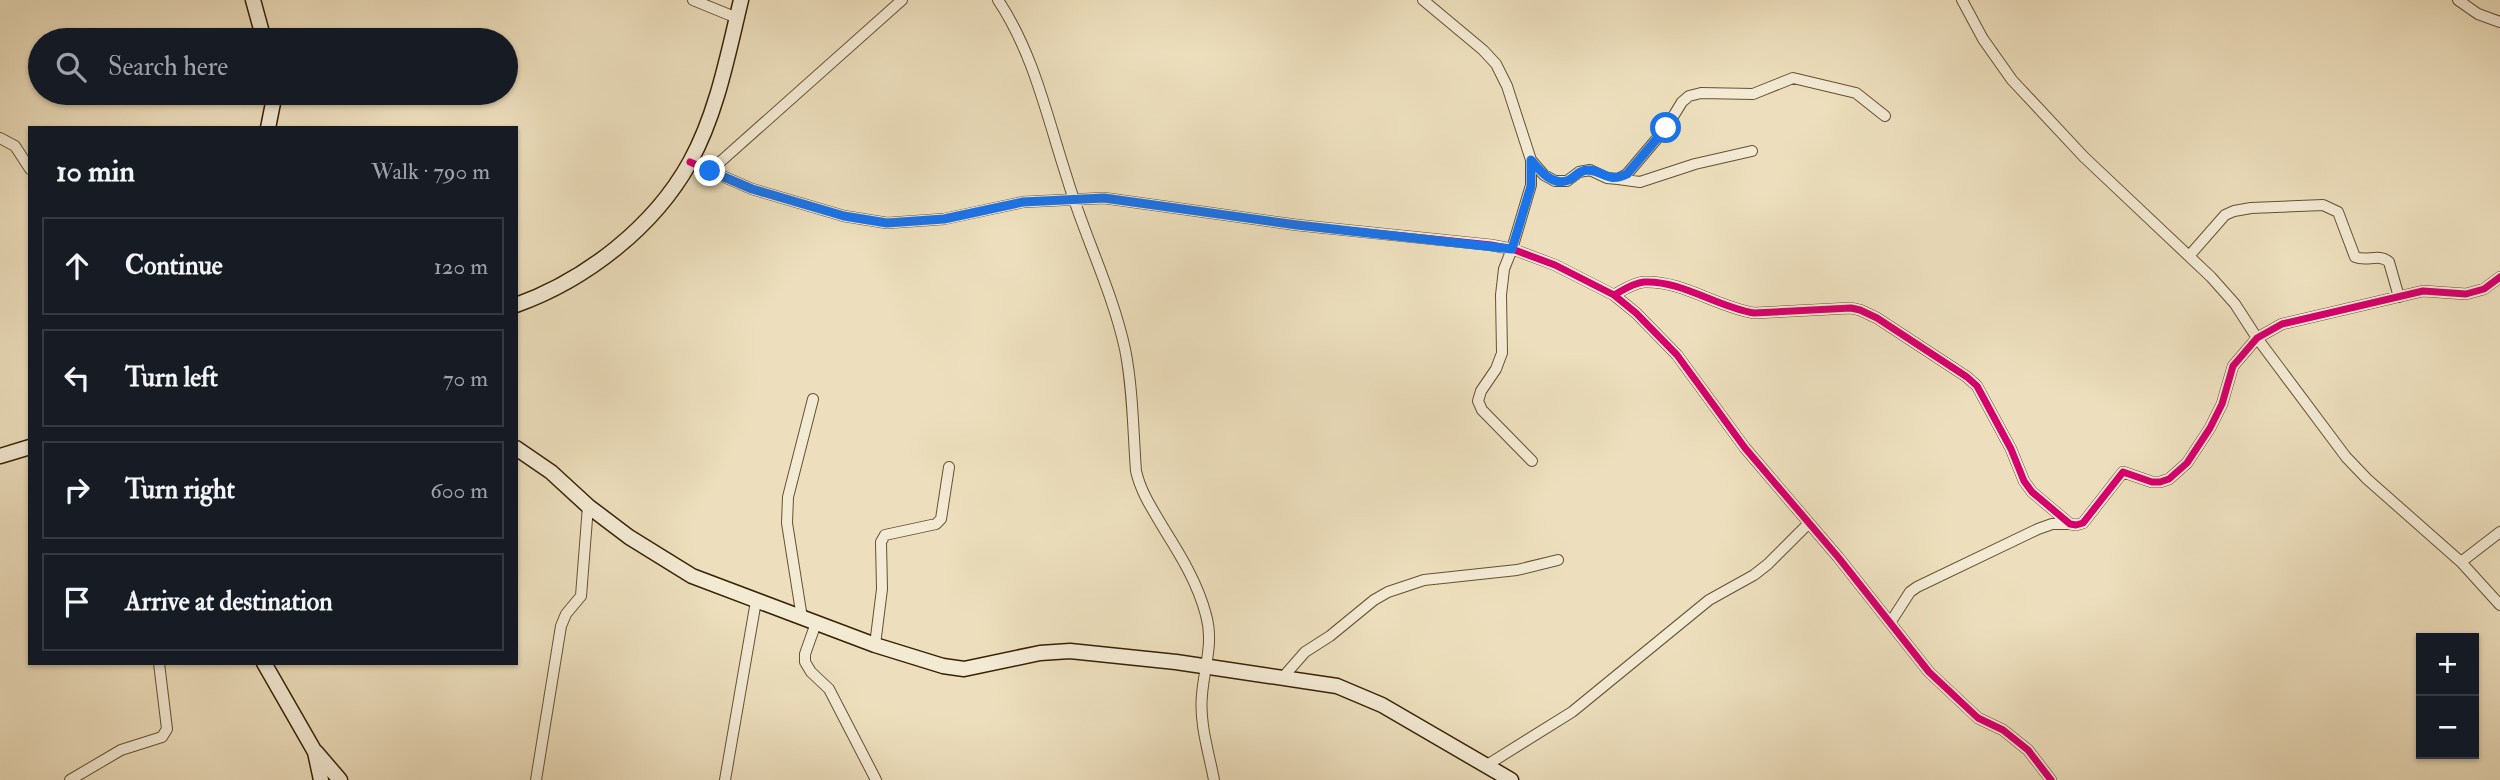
<!DOCTYPE html>
<meta charset="utf-8">
<style>
:root{--surface:#171b24;--page:#242831;--text:#f1f3f6;--muted:#9ea1a6;--line:#363941}
body{margin:0;font-family:"IM FELL Double Pica",serif;background:var(--page);color:var(--text)}
.controls{position:absolute;right:21px;bottom:21px;display:grid;overflow:hidden;border-radius:0px;box-shadow:0 2px 5px #0004}
.controls button{width:63px;height:63px;display:grid;place-items:center;padding:0;border:0;border-bottom:2px solid var(--line);background:var(--surface);color:var(--text);font:35px sans-serif}
.stop{position:absolute;width:21px;height:21px;margin:-16px;border:5px solid #1a73e8;border-radius:50%;background:#fff}
.stop.end{background:#1a73e8;border-color:#fff;box-shadow:0 2px 7px #0008}
.list{margin:0;padding:0;list-style:none}
h2{display:flex;justify-content:space-between;align-items:center;height:91px;margin:0;padding:0 28px;font-size:30px}
h2 small{font-size:23px;font-weight:400;color:var(--muted)}
.list li{display:grid;grid-template-columns:46px 1fr auto;gap:21px;align-items:center;box-sizing:border-box;height:98px;margin:0 14px 14px;padding:0 14px;border:2px solid var(--line);border-radius:0px}
.list b{display:block;font-size:26px;white-space:nowrap}
.list em{font-size:23px;font-style:normal;color:var(--muted)}
.icon{flex:none;width:38px;height:38px;fill:none;stroke:currentColor;stroke-width:2;stroke-linecap:round;stroke-linejoin:round}
.map{position:relative;flex:none;width:2500px;height:780px;overflow:hidden}
.search{position:absolute;background:var(--surface);box-shadow:0 2px 5px #0004;left:28px;top:28px;width:490px;height:77px;display:flex;align-items:center;gap:18px;box-sizing:border-box;padding:0 24px;border-radius:38px;color:var(--muted);font-size:26px}
.panel{position:absolute;background:var(--surface);box-shadow:0 2px 5px #0004;left:28px;top:126px;width:490px;height:539px;border-radius:0px}
.map>svg:first-child{display:block}
.lines{fill:none;stroke-linecap:round;stroke-linejoin:round}
.street-casing{stroke:#665132;stroke-width:12}
.secondary-casing{stroke:#392203;stroke-width:17}
.street{stroke:#f3ead4;stroke-width:10}
.secondary{stroke:#f3ead4;stroke-width:14}
.cycleway-casing{stroke:#f3ead4;stroke-width:11}
.cycleway{stroke:#d6006c;stroke-width:7}
.route{stroke:#1a73e8;stroke-width:9}
</style>
<div class="map">
<svg width="2500" height="780" viewBox="0 0 2500 780">
<rect width="100%" height="100%" fill="#eddfbd"/>
<filter id="stains"><feTurbulence type="fractalNoise" baseFrequency=".00286" numOctaves="4"/><feColorMatrix values="0 0 0 0 .2 0 0 0 0 .09 0 0 0 0 .02 0 0 0 .5 -.17"/></filter>
<radialGradient id="worn" r=".72"><stop offset=".6" stop-color="#630" stop-opacity="0"/><stop offset="1" stop-color="#630" stop-opacity=".3"/></radialGradient>
<g class="lines">
<g class="street-casing">
<path id="street" d="M693,0L737,18
M998,0C1034,54 1047,117 1067,178C1084,235 1112,290 1125,349C1133,389 1133,431 1136,471C1141,493 1153,510 1164,529C1181,556 1198,584 1206,615C1214,643 1204,668 1202,695C1199,723 1209,753 1214,780
M1423,0L1483,50L1496,64L1507,86L1531,160V185L1512,249L1504,269L1501,295L1502,353L1496,369L1481,391L1478,401L1482,410L1532,461
M1962,0L1983,39L2012,80L2084,157L2211,277L2235,304L2257,338L2346,457L2367,479L2461,562L2500,605
M2458,0L2478,14L2500,22
M0,138L15,146L30,169
M1531,160L1544,175L1555,181H1567L1579,172L1590,170L1607,178L1618,179L1627,174L1638,161L1666,128L1682,102L1689,96L1701,93L1753,94L1793,78L1856,93L1885,116
M690,162L752,189L844,216L887,223L944,219L1023,202L1104,198L1297,225L1491,245L1512,249L1555,265L1614,295L1636,313L1677,355L1745,448L1838,557L1929,672L1978,718L2003,730L2028,750L2051,780
M710,171L902,0
M1618,179L1640,182L1695,164L1752,151
M2189,256L2225,215L2234,211L2251,208L2323,205L2338,212L2355,257C2367,262 2379,253 2389,262L2399,297
M1614,295C1623,290 1633,283 1644,282C1681,280 1717,307 1754,313L1851,308L1860,310L1877,318L1967,377L1977,386L2011,449L2024,481L2032,492L2070,524L2076,525L2083,523L2123,472L2152,482H2160L2169,479L2187,463L2210,428L2222,404L2233,366L2257,338L2282,324L2423,291L2466,294L2484,289L2500,277
M2461,562L2500,532
M802,618L787,523L788,497L813,399
M816,623L805,654V662L811,672L829,689L876,780
M1890,623L1910,592L1917,587L2038,529L2052,524H2070
M875,645L882,589L881,542L885,535L936,524L941,519L949,467
M1284,676L1305,652L1330,636L1374,600L1388,592L1424,580L1517,570L1558,560
M1487,765L1572,712L1709,600L1754,575L1768,564L1809,523
M70,780L121,750L162,737L167,729L159,663
M536,780L561,626L566,614L581,596L588,506
M725,780L756,601"/>
</g>
<g class="secondary-casing">
<path id="secondary" d="M253,0L264,40
M268,128L273,103L272,93
M516,305C586,280 654,227 690,162C717,113 728,54 741,0
M516,448L551,472L588,506L629,537L692,576L875,645L943,666L964,669L1040,653L1070,651L1176,662L1337,686L1382,705L1511,780
M0,456L30,447
M264,663L315,752L321,780
M316,752L340,780"/>
</g>
<use href="#street" class="street"/>
<use href="#secondary" class="secondary"/>
<g class="cycleway-casing">
<path id="cycleway" d="M690,162L752,189L844,216L887,223L944,219L1023,202L1104,198L1297,225L1491,245L1512,249L1555,265L1614,295L1636,313L1677,355L1745,448L1838,557L1929,672L1978,718L2003,730L2028,750L2051,780
M1614,295C1623,290 1633,283 1644,282C1681,280 1717,307 1754,313L1851,308L1860,310L1877,318L1967,377L1977,386L2011,449L2024,481L2032,492L2070,524L2076,525L2083,523L2123,472L2152,482H2160L2169,479L2187,463L2210,428L2222,404L2233,366L2257,338L2282,324L2423,291L2466,294L2484,289L2500,277"/>
</g>
<use href="#cycleway" class="cycleway"/>
</g>
<g class="lines">
<path class="route" d="M710,171L752,189L844,216L887,223L944,219L1023,202L1104,198L1297,225L1512,249L1531,186V160C1540,171 1553,187 1569,180C1576,176 1579,170 1589,170C1605,172 1608,183 1627,174L1666,128"/>
</g>
<rect width="100%" height="100%" filter="url(#stains)"/>
<rect width="100%" height="100%" fill="url(#worn)"/>
</svg>
<div class="controls">
<button>+</button>
<button>−</button>
</div>
<div class="stop" style="left:1666px;top:128px"></div>
<div class="stop end" style="left:710px;top:171px"></div>
<div class="search"><svg class="icon" aria-label="search" viewBox="0 0 24 24"><circle cx="10" cy="10" r="6"/><path d="M15 15l6 6"/></svg>Search here</div>
<section class="panel">
<h2>10 min<small>Walk · 790 m</small></h2>
<ul class="list">
<li><svg class="icon" aria-label="ahead" viewBox="0 0 24 24"><path d="M12 20V5M6 11l6-6 6 6"/></svg><div><b>Continue</b></div><em>120 m</em></li>
<li><svg class="icon" aria-label="left" viewBox="0 0 24 24"><path d="M17 20v-9H6M10 6l-5 5 5 5"/></svg><div><b>Turn left</b></div><em>70 m</em></li>
<li><svg class="icon" aria-label="right" viewBox="0 0 24 24"><path d="M7 20v-9h11M14 6l5 5-5 5"/></svg><div><b>Turn right</b></div><em>600 m</em></li>
<li><svg class="icon" aria-label="arrive" viewBox="0 0 24 24"><path d="M6 21V4h12l-3 4 3 4H6"/></svg><div><b>Arrive at destination</b></div></li>
</ul>
</section>
</div>
